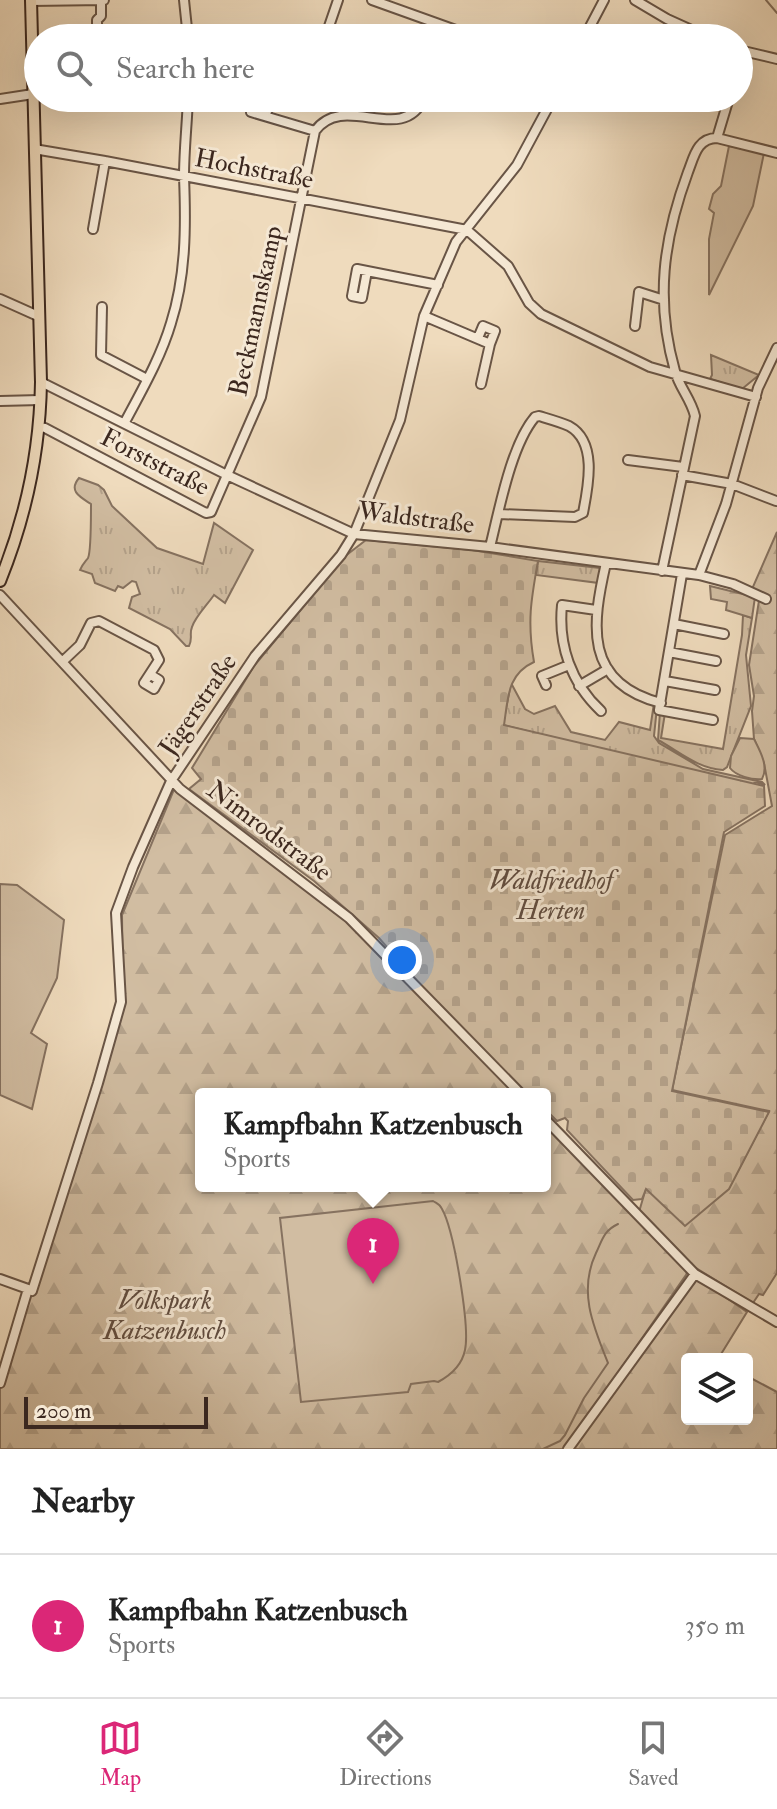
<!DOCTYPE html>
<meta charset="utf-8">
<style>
:root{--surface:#fff;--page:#f2f2f2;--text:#222;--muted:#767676;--line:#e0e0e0;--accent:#db2777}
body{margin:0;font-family:"IM FELL Double Pica",serif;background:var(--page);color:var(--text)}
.controls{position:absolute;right:24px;bottom:24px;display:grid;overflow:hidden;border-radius:8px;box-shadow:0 8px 32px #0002}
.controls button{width:72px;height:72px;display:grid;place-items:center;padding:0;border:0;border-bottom:2px solid var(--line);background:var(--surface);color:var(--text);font:40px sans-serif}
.scale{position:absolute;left:24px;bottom:20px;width:184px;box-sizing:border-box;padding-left:8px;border:4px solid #3c281f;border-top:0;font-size:22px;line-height:28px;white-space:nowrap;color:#3c281f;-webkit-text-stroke:6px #f5e8d4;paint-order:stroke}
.you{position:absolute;left:402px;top:960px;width:28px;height:28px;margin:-20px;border:6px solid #fff;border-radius:50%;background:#1a73e8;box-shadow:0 0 0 12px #1a73e833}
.badge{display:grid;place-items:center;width:52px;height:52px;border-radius:50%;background:var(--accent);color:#fff;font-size:26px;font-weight:700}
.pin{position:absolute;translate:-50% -66px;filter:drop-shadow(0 2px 4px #0008)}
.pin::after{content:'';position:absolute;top:42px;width:28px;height:24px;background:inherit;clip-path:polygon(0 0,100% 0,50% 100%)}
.popup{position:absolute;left:195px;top:1088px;width:356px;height:104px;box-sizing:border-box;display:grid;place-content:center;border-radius:8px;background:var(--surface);filter:drop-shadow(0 2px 6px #0005);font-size:26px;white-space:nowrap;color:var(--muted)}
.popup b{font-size:30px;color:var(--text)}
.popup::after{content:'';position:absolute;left:50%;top:100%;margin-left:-16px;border:16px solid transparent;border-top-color:var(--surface)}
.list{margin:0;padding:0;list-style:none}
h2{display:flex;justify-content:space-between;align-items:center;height:104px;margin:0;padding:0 32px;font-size:34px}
h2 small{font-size:26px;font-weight:400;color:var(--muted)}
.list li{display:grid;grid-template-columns:52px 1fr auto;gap:24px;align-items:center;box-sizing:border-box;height:144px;padding:0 32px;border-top:2px solid var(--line)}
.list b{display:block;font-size:30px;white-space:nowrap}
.list p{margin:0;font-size:26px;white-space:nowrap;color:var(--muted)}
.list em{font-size:26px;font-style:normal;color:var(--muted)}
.icon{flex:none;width:44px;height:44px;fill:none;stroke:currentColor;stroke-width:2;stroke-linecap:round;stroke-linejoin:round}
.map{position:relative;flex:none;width:777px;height:1449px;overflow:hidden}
.search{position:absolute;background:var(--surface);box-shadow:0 8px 32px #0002;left:24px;right:24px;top:24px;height:88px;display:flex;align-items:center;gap:20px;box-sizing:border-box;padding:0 28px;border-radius:44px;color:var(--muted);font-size:30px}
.sheet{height:248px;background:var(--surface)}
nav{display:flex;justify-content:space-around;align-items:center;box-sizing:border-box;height:112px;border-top:2px solid var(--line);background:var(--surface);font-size:22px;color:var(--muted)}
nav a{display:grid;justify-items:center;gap:4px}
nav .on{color:var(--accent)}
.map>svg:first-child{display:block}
.grass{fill:url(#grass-tufts);stroke:#867260;stroke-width:2}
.forest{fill:url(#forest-firs);stroke:#867260;stroke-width:2}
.cemetery{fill:url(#cemetery-stones);stroke:#867260;stroke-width:2}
.park{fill:#d1bda2;stroke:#867260;stroke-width:2}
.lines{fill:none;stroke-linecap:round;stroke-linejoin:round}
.stream{stroke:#836f5d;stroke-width:2}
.minor-casing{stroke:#695546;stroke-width:12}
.major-casing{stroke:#3c281f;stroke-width:14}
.minor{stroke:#f5e8d4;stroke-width:8}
.major{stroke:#efdbbd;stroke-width:10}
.labels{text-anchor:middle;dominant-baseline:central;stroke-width:6;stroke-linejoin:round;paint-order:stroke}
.street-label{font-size:26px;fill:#3c281f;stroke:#f5e8d4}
.park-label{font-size:26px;font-style:italic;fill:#614d40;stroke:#f5e8d4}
</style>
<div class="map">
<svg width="777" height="1449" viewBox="0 0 777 1449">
<defs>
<pattern id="grass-tufts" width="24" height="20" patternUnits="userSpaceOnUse" patternTransform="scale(2)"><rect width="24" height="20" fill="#d1bda2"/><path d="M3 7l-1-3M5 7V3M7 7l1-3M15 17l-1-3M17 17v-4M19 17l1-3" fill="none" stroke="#b4a28b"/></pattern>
<pattern id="forest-firs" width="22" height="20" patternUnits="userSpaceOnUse" patternTransform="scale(2)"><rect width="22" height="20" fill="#d1bda2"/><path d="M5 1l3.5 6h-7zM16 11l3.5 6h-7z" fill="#b4a28b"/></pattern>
<pattern id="cemetery-stones" width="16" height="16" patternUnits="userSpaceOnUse" patternTransform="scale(2)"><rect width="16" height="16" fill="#d1bda2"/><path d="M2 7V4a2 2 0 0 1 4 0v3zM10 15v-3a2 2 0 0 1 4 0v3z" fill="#b4a28b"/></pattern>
</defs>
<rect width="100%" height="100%" fill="#efdbbd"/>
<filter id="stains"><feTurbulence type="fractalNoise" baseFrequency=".0025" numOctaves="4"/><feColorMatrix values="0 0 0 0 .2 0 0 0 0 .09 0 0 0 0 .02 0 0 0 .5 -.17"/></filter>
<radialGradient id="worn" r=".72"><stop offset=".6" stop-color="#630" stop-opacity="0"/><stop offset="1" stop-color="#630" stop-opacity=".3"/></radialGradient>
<path class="grass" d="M711,355L759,375L742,389L710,379L712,375Z
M79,478L98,485L104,490L112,506L157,548L203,564L214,523L253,550L225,603L214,595C207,605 195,617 192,627C189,634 193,639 189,646H186L170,629L129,608L132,597L140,594L136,582L132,581L123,588L118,586L115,591L95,583L92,574L80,570C82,565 85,562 88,558C91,552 91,513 91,504C80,497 68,491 79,478Z
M538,561L600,568L599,583L536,575Z
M743,615L752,618L746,655L751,706L727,767L723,770C697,768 680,752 658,740L660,712L665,713L661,738L723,749L742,635Z
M511,683L525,709L534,714L555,706L571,732L605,740L619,722L650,730L654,703L657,707L654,736L659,743L703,769L762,782L765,785L755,782L752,786L503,725Z"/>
<path class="forest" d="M777,532V1273L763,1295L759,1294L753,1303L691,1265L639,1212L646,1188H729L769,1111L672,1090L725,835L772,806L764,763L754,739L752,711L754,696L749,665L760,594L752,589Z
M710,586L755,597L752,618L726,610L727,602L711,599Z
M175,787L320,895L517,1094H201V1186H545V1123L688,1272L565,1449H0V1386L123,1004L122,915Z
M696,1277L747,1312L718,1359H687V1419H747V1376L777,1392V1449H572Z"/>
<path class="cemetery" d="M366,540L472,550L538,561C531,600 527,622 534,662C507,674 508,699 504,725L764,786L765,806L724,832L672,1091L769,1112L729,1189L685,1226L646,1189L642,1199L633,1200L567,1130L568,1121L565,1118L557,1121L545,1109V1094H524L436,1003L379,938L314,881L189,789L201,779L192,768L254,666L344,557Z"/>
<path class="park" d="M729,146L764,153L753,206L709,295V239L714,213L709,209L713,194L721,186Z
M740,738L754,739C760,751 769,766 762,779C752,780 736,776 730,768L731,756Z
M0,884L17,885L64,920L57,978L31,1033L47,1044L32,1109L0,1095Z
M433,1201C438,1204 440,1204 442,1209C454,1230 470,1327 465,1350C462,1365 451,1375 438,1382L434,1381L411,1384L408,1392L301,1402L280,1218Z"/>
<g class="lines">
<path class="stream" d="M766,0L777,13
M543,1449L560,1441L565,1435L584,1398L608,1363C593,1326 578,1291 596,1253C602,1241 603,1231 618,1224"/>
<g class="minor-casing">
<path id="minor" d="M184,0L188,38
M372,0L478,38
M635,0L667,19L709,38
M31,1L104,0
M97,36V20L101,16V1
M72,37L121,36
M325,38L338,0
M584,38L604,0
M739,50L777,59
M739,67L744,51
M255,98L251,112L315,131
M0,99L33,94
M255,100L269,104L266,115
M717,138L777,153
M34,149L105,161L467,230L508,266L529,303L541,314L650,367L756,397
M93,229L105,161
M367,271L362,298L352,296L357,269L367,271L438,285
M0,299L38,316
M102,307L101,355L147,379
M424,316L490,344L481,384
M635,326L639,292L664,300
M478,338L483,326L495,331L490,344
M41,382L227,475L354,534L490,547L699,575L733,584L766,599
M0,401L40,400
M125,422C142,390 161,357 171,323C186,276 186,226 184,177C184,151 187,124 188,98
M45,428L206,513L211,512L261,397L315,131C344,91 402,147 424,98
M628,460L683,467
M682,475L732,484L776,501
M490,547C499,511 511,445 535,417L539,416C549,419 560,422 569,426C598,442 588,487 583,513L575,517L499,514
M606,563C592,624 583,683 661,703
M662,571L695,416C691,399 679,387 675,371C655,301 663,240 688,172C694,157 697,138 717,138L729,98
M682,574L659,710L713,720
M699,575L726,504L758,388L777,348
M0,595L180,789L349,918L521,1094
M596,610L562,605C558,645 571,683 601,711
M674,624L724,634
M669,652L716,661
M62,662L80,645L91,623L99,621L154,650L159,660L144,683L154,689L159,680L151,675
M665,681L715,690
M546,685L542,676L569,665
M579,686L608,669
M545,1119L695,1274L777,1322
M0,1279L28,1289
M0,1383L28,1289L32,1291L98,1083L121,1002L116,913L133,867L171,781L255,656L341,555L354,534L400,420L424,316L456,242L517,165L553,98
M568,1449L695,1274"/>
</g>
<g class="major-casing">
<path id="major" d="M0,581C26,517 40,451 41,382L31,0"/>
</g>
<use href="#minor" class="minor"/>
<use href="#major" class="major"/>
</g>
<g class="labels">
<g class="street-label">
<text transform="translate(254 169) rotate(11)">Hochstraße</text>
<text transform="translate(256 311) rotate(-78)">Beckmannskamp</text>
<text transform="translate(155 462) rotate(27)">Forststraße</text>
<text transform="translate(416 518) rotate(7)">Waldstraße</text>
<text transform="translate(198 705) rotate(-56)">Jägerstraße</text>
<text transform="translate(269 831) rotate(37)">Nimrodstraße</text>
</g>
<g class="park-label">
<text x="551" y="881">Waldfriedhof<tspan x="551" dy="30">Herten</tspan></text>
<text x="165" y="1301">Volkspark<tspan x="165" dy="30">Katzenbusch</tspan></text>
</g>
</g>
<rect width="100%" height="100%" filter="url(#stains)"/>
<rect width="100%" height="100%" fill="url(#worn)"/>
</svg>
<div class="controls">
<button><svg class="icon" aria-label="layers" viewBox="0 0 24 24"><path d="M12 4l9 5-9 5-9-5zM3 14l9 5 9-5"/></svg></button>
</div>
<div class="scale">200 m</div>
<div class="you"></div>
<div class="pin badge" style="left:373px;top:1284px">1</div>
<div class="popup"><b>Kampfbahn Katzenbusch</b>Sports</div>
<div class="search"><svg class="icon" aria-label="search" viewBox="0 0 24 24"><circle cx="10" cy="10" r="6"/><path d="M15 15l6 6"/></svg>Search here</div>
</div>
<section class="sheet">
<h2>Nearby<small></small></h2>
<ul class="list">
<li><span class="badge">1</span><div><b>Kampfbahn Katzenbusch</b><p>Sports</p></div><em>350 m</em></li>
</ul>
</section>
<nav>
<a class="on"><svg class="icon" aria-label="map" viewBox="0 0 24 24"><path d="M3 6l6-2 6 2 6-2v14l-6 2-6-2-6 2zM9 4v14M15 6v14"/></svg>Map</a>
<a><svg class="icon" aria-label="directions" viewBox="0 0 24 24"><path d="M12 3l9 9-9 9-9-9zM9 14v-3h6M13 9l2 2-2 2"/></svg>Directions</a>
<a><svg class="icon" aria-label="saved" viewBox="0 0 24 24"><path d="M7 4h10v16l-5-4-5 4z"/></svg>Saved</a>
</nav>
